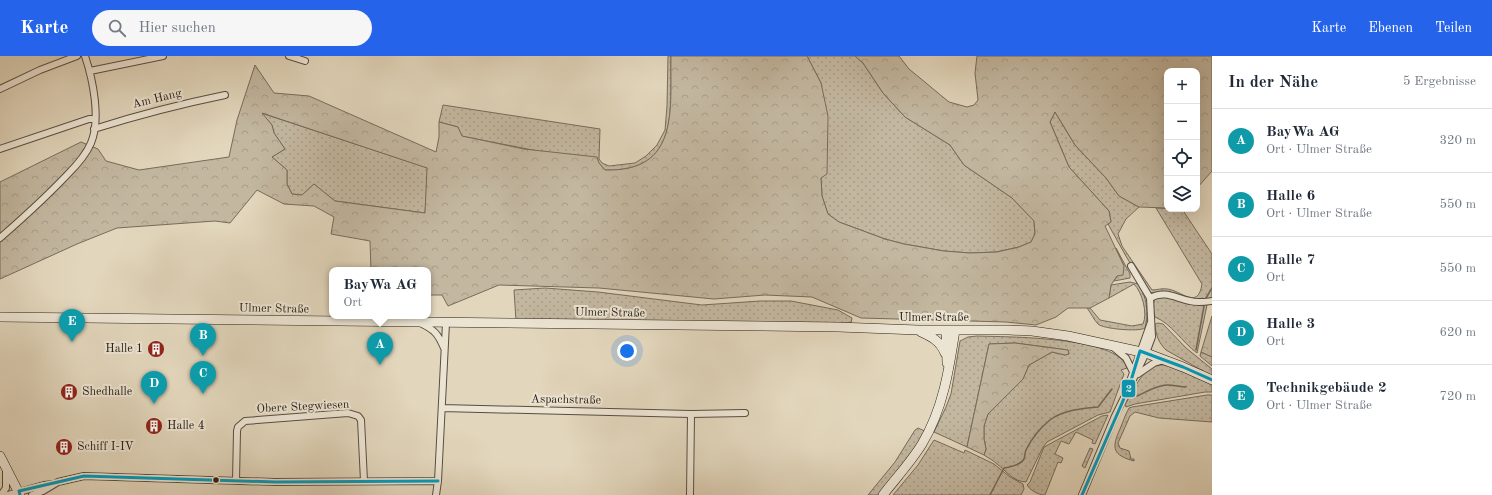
<!DOCTYPE html>
<html lang="de">
<meta charset="utf-8">
<style>
:root{--surface:#fff;--page:#f6f6f7;--text:#1f2937;--muted:#747a83;--line:#e0e1e3;--accent:#2563eb}
body{margin:0;font-family:"Old Standard TT",serif;background:var(--page);color:var(--text)}
.controls{position:absolute;right:12px;top:12px;display:grid;overflow:hidden;border-radius:8px;box-shadow:0 4px 16px #0002}
.controls button{width:36px;height:36px;display:grid;place-items:center;padding:0;border:0;border-bottom:1px solid var(--line);background:var(--surface);color:var(--text);font:20px sans-serif}
.you{position:absolute;left:627px;top:295px;width:14px;height:14px;margin:-10px;border:3px solid #fff;border-radius:50%;background:#1a73e8;box-shadow:0 0 0 6px #1a73e833}
.badge{display:grid;place-items:center;width:26px;height:26px;border-radius:50%;background:var(--accent);color:#fff;font-size:13px;font-weight:700}
.pin{position:absolute;translate:-50% -33px;filter:drop-shadow(0 1px 2px #0008)}
.pin::after{content:'';position:absolute;top:21px;width:14px;height:12px;background:inherit;clip-path:polygon(0 0,100% 0,50% 100%)}
.popup{position:absolute;left:329px;top:211px;width:102px;height:52px;box-sizing:border-box;display:grid;place-content:center;border-radius:8px;background:var(--surface);filter:drop-shadow(0 1px 3px #0005);font-size:13px;white-space:nowrap;color:var(--muted)}
.popup b{font-size:15px;color:var(--text)}
.popup::after{content:'';position:absolute;left:50%;top:100%;margin-left:-8px;border:8px solid transparent;border-top-color:var(--surface)}
.list{margin:0;padding:0;list-style:none}
h2{display:flex;justify-content:space-between;align-items:center;height:52px;margin:0;padding:0 16px;font-size:17px}
h2 small{font-size:13px;font-weight:400;color:var(--muted)}
.list li{display:grid;grid-template-columns:26px 1fr auto;gap:12px;align-items:center;box-sizing:border-box;height:64px;padding:0 16px;border-top:1px solid var(--line)}
.list b{display:block;font-size:15px;white-space:nowrap}
.list p{margin:0;font-size:13px;white-space:nowrap;color:var(--muted)}
.list em{font-size:13px;font-style:normal;color:var(--muted)}
.icon{flex:none;width:22px;height:22px;fill:none;stroke:currentColor;stroke-width:2;stroke-linecap:round;stroke-linejoin:round}
.map{position:relative;flex:none;width:1212px;height:439px;overflow:hidden}
header{display:flex;align-items:center;gap:24px;box-sizing:border-box;height:56px;padding:0 20px;background:var(--accent);color:#fff}
header strong{font-size:19px}
nav{display:flex;gap:22px;margin-inline-start:auto;font-size:14px}
.search{width:280px;height:36px;background:var(--page);display:flex;align-items:center;gap:10px;box-sizing:border-box;padding:0 14px;border-radius:22px;color:var(--muted);font-size:15px}
main{display:flex}
aside{flex:1;background:var(--surface)}
.map>svg:first-child{display:block}
.grass{fill:url(#grass-dots);stroke:#766c5b}
.forest{fill:url(#forest-crowns);stroke:#766c5b;fill-rule:evenodd}
.lines{fill:none;stroke-linecap:round;stroke-linejoin:round}
.stream{stroke:#736858;stroke-width:1.5}
.minor-casing{stroke:#584e40;stroke-width:8}
.secondary-casing{stroke:#2a2016;stroke-width:10}
.minor{stroke:#ece4d3;stroke-width:6}
.secondary{stroke:#ece4d3;stroke-width:9}
.bus-1-casing{stroke:#ece4d3;stroke-width:6}
.bus-1{stroke:#049bbc;stroke-width:3}
.bus-dot{fill:#2a2016;stroke:#ece4d3;stroke-width:1.5}
.labels{text-anchor:middle;dominant-baseline:central;stroke-width:4;stroke-linejoin:round;paint-order:stroke}
.street-label{font-size:12px;fill:#2a2016;stroke:#ece4d3}
.poi-label{font-size:12px;fill:#2a2016;stroke:#ece4d3;text-anchor:start}
.line-badge{stroke:#ece4d3;stroke-width:1.5}
.badge-label{font-size:11px;text-anchor:middle;font-weight:bold;fill:#fff}
</style>
<header>
<strong>Karte</strong>
<div class="search"><svg class="icon" aria-label="search" viewBox="0 0 24 24"><circle cx="10" cy="10" r="6"/><path d="M15 15l6 6"/></svg>Hier suchen</div>
<nav><a>Karte</a><a>Ebenen</a><a>Teilen</a></nav>
</header>
<main>
<div class="map">
<svg width="1212" height="439" viewBox="0 0 1212 439">
<defs>
<pattern id="grass-dots" width="8" height="8" patternUnits="userSpaceOnUse"><rect width="8" height="8" fill="#c3b7a0"/><path d="M2 2h.1M6 6h.1" fill="none" stroke="#a89d89" stroke-width="1.8" stroke-linecap="round"/></pattern>
<pattern id="forest-crowns" width="20" height="18" patternUnits="userSpaceOnUse"><rect width="20" height="18" fill="#c3b7a0"/><path d="M2 6a3 3 0 1 1 6 0M12 15a3 3 0 1 1 6 0" fill="none" stroke="#a89d89"/></pattern>
</defs>
<rect width="100%" height="100%" fill="#e2d6bc"/>
<filter id="stains"><feTurbulence type="fractalNoise" baseFrequency=".005" numOctaves="4"/><feColorMatrix values="0 0 0 0 .2 0 0 0 0 .09 0 0 0 0 .02 0 0 0 .5 -.17"/></filter>
<radialGradient id="worn" r=".72"><stop offset=".6" stop-color="#630" stop-opacity="0"/><stop offset="1" stop-color="#630" stop-opacity=".3"/></radialGradient>
<path class="grass" d="M668,0H671C670,54 680,116 605,114L599,107L461,80L458,71L439,66L443,49L600,73L599,103L602,107L609,110L635,107L646,100L657,89L665,74L667,50Z
M807,0H855L863,7L883,37L905,61L950,89L964,109L1012,142L1034,165L1035,178L1031,186L1019,191L996,196L970,197L944,195L904,188L885,183L839,166L828,158L822,140L821,122V27Z
M1055,56L1075,89L1106,122L1119,140L1139,151L1126,163L1118,178L1122,190L1152,234C1157,234 1162,232 1167,233C1181,234 1198,255 1202,228L1156,152L1182,153L1212,198V243C1191,247 1186,239 1168,236C1161,235 1155,238 1149,236L1127,202L1108,168L1111,166L1109,155L1069,111L1050,66Z
M261,57L428,112L425,157L335,145L314,128L302,139L292,138L287,128V114L272,101L285,93L274,77L272,69Z
M1116,192L1130,218V222L1114,225L1124,210Z
M1130,226L1138,228C1147,240 1149,258 1145,272C1139,276 1103,273 1098,268C1094,264 1091,257 1087,252H1090L1100,264L1132,270L1143,268C1148,257 1142,236 1134,228L1109,242L1111,229Z
M545,232L598,236L702,249L760,245H791L838,254L852,262L851,267L516,265L514,234Z
M1159,240L1207,249L1197,297C1182,286 1172,268 1155,261C1153,253 1151,245 1159,240Z
M1158,267L1163,268L1186,292L1212,313V320L1166,294C1158,286 1156,279 1155,268Z
M977,280C1004,281 1120,280 1127,312L1121,314L1124,318L1110,356L1098,359L1047,386L1043,391L1026,426C1014,426 1006,415 997,408C993,404 988,402 984,399L986,393L984,383V370L988,358L1023,323L1029,309L1052,296L1065,299L1069,298L1068,294L1015,287L989,288L967,391L934,376L946,351L951,338L960,285L968,281Z
M1201,296L1212,301V310L1200,300Z
M1158,309H1167L1212,328V336H1205L1135,348L1126,351L1125,349C1133,335 1141,314 1158,309Z
M1207,339H1212V366L1159,362L1135,356L1130,360L1118,387L1120,392L1129,395L1131,403H1134V405C1113,399 1111,393 1120,373C1123,366 1125,359 1129,352L1132,351Z
M1108,359L1095,388L1092,387L1093,384L1076,376L1069,388L1061,385L1055,398L1063,402L1061,407L1058,406L1045,439C1038,439 1030,434 1027,429L1030,426L1044,391L1102,360Z
M918,372L927,376L880,439H868L895,406L915,374Z
M934,384L964,397L965,394L994,408L1010,421L1023,428L1024,433L1021,439H893L918,409Z
M1090,392L1093,393L1085,412L1082,410Z"/>
<path class="forest" d="M671,0H807L821,27L828,60L827,118L821,122L822,140L828,158L839,166L885,183L904,188L944,195L970,197L997,196L1019,191L1031,186L1035,178L1034,165L1012,142L964,109L950,89L905,61L883,37L863,7L855,0H899L909,13L949,46L967,51L974,49L978,44L975,17L977,0H1212V115L1197,132V15H1167V152L1139,151L1119,140L1106,122L1075,89L1055,56L1050,66L1069,111L1109,155L1111,166L1105,170L1124,210L1123,219L1117,220L1111,229L1109,242L1090,252H1068L1056,261L1036,269L1006,266L861,262L812,241L765,239L714,243L599,232L499,229L448,250L442,239H428V214H371L370,185L331,178L334,161L314,150L284,148L257,134L230,167L215,165L117,172L77,188L0,223V126L81,86L98,93L106,105L139,114L229,101L237,64L255,9L274,37L309,40L436,96L439,81V66L458,71L462,80L524,93L597,101L599,107L605,114C680,116 670,54 671,0ZM262,57L427,112L425,157L335,145L314,128L302,139L292,138L287,128V114L272,101L285,93L274,77L272,69Z
M1212,260V301L1201,296Z
M1015,287L1068,294L1069,298L1065,299L1052,296L1029,309L1023,323L988,358L984,370V383L986,393L984,399L967,391L989,288Z"/>
<g class="lines">
<path class="stream" d="M1206,242L1212,232
M1196,294L1204,250
M1137,340C1146,336 1157,329 1167,329C1174,329 1180,331 1186,331
M990,439L1004,412C1010,411 1021,408 1024,403C1025,400 1025,396 1026,394C1031,383 1041,371 1050,364C1063,354 1081,353 1098,351L1112,333"/>
<g class="minor-casing">
<path id="minor" d="M289,0L305,5
M90,15L163,0
M0,33L40,14L77,0
M94,73C138,59 181,48 225,39
M0,93L89,63H95
M0,182C23,162 46,141 67,119C76,110 86,99 91,87C101,63 93,24 85,0
M1150,242C1165,234 1175,242 1190,245C1197,247 1204,246 1212,245
M420,267C435,274 438,278 444,292
M1113,291L1126,302L1133,316
M1138,318L1154,307L1164,304
M1130,325L1151,266
M442,352L691,358L690,439
M691,358L745,357
M236,425L237,375L238,371L245,365L348,357L358,360L361,364L364,425
M1,439L6,432V417
M8,439L44,429L53,428
M32,439L43,435L58,426L84,420L275,426L438,425
M436,439L438,425L446,267
M1082,439L1115,360L1146,297L1152,281L1150,242L1131,210"/>
</g>
<g class="secondary-casing">
<path id="secondary" d="M0,261L838,271L918,274H1009L1032,275L1068,280L1146,297L1183,311L1212,324
M946,274L947,307
M921,276C932,281 940,285 945,297
M0,400L20,439
M883,439C896,422 911,406 922,388C943,353 949,314 955,274"/>
</g>
<use href="#minor" class="minor"/>
<use href="#secondary" class="secondary"/>
<g class="bus-1-casing">
<path id="bus-1" d="M20,439L19,435L84,420L275,426L438,425
M1082,439L1129,331L1140,295L1183,311L1212,324"/>
</g>
<use href="#bus-1" class="bus-1"/>
</g>
<defs>
<g id="building-disc" transform="scale(0.9)"><circle r="9.5" fill="#8f2418" stroke="#ece4d3"/><path d="M-4-6H4V6H1V3H-1V6H-4ZM-2.5-4.3h1.7v1.8h-1.7ZM.8-4.3h1.7v1.8H.8ZM-2.5-1h1.7V.8h-1.7ZM.8-1h1.7V.8H.8Z" fill="#fff"/></g>
</defs>
<g fill-rule="evenodd">
<use href="#building-disc" x="156" y="293"/>
<use href="#building-disc" x="69" y="336"/>
<use href="#building-disc" x="154" y="370"/>
<use href="#building-disc" x="64" y="391"/>
</g>
<circle class="bus-dot" cx="216" cy="424" r="3.5"/>
<g class="labels">
<g class="street-label">
<text transform="translate(157 43) rotate(-14)">Am Hang</text>
<text transform="translate(274 253) rotate(1)">Ulmer Straße</text>
<text transform="translate(610 257) rotate(1)">Ulmer Straße</text>
<text x="934" y="262">Ulmer Straße</text>
<text transform="translate(566 344) rotate(1)">Aspachstraße</text>
<text transform="translate(303 351) rotate(-3)">Obere Stegwiesen</text>
</g>
<g class="poi-label">
<text x="143" y="293" text-anchor="end">Halle 1</text>
<text x="82" y="336">Shedhalle</text>
<text x="167" y="370">Halle 4</text>
<text x="77" y="391">Schiff I-IV</text>
</g>
</g>
<rect class="line-badge" x="1121" y="323" width="15" height="19" rx="4" fill="#049bbc"/>
<g class="badge-label">
<text x="1129" y="336">2</text>
</g>
<rect width="100%" height="100%" filter="url(#stains)"/>
<rect width="100%" height="100%" fill="url(#worn)"/>
</svg>
<div class="controls">
<button>+</button>
<button>−</button>
<button><svg class="icon" aria-label="locate" viewBox="0 0 24 24"><circle cx="12" cy="12" r="6"/><path d="M12 2v4M12 18v4M2 12h4M18 12h4"/></svg></button>
<button><svg class="icon" aria-label="layers" viewBox="0 0 24 24"><path d="M12 4l9 5-9 5-9-5zM3 14l9 5 9-5"/></svg></button>
</div>
<div class="you"></div>
<div class="pin badge" style="left:380px;top:309px;background:#0f9aa8">A</div>
<div class="popup"><b>BayWa AG</b>Ort</div>
<div class="pin badge" style="left:203px;top:300px;background:#0f9aa8">B</div>
<div class="pin badge" style="left:203px;top:338px;background:#0f9aa8">C</div>
<div class="pin badge" style="left:154px;top:348px;background:#0f9aa8">D</div>
<div class="pin badge" style="left:72px;top:286px;background:#0f9aa8">E</div>
</div>
<aside>
<h2>In der Nähe<small>5 Ergebnisse</small></h2>
<ul class="list">
<li><span class="badge" style="background:#0f9aa8">A</span><div><b>BayWa AG</b><p>Ort · Ulmer Straße</p></div><em>320 m</em></li>
<li><span class="badge" style="background:#0f9aa8">B</span><div><b>Halle 6</b><p>Ort · Ulmer Straße</p></div><em>550 m</em></li>
<li><span class="badge" style="background:#0f9aa8">C</span><div><b>Halle 7</b><p>Ort</p></div><em>550 m</em></li>
<li><span class="badge" style="background:#0f9aa8">D</span><div><b>Halle 3</b><p>Ort</p></div><em>620 m</em></li>
<li><span class="badge" style="background:#0f9aa8">E</span><div><b>Technikgebäude 2</b><p>Ort · Ulmer Straße</p></div><em>720 m</em></li>
</ul>
</aside>
</main>
